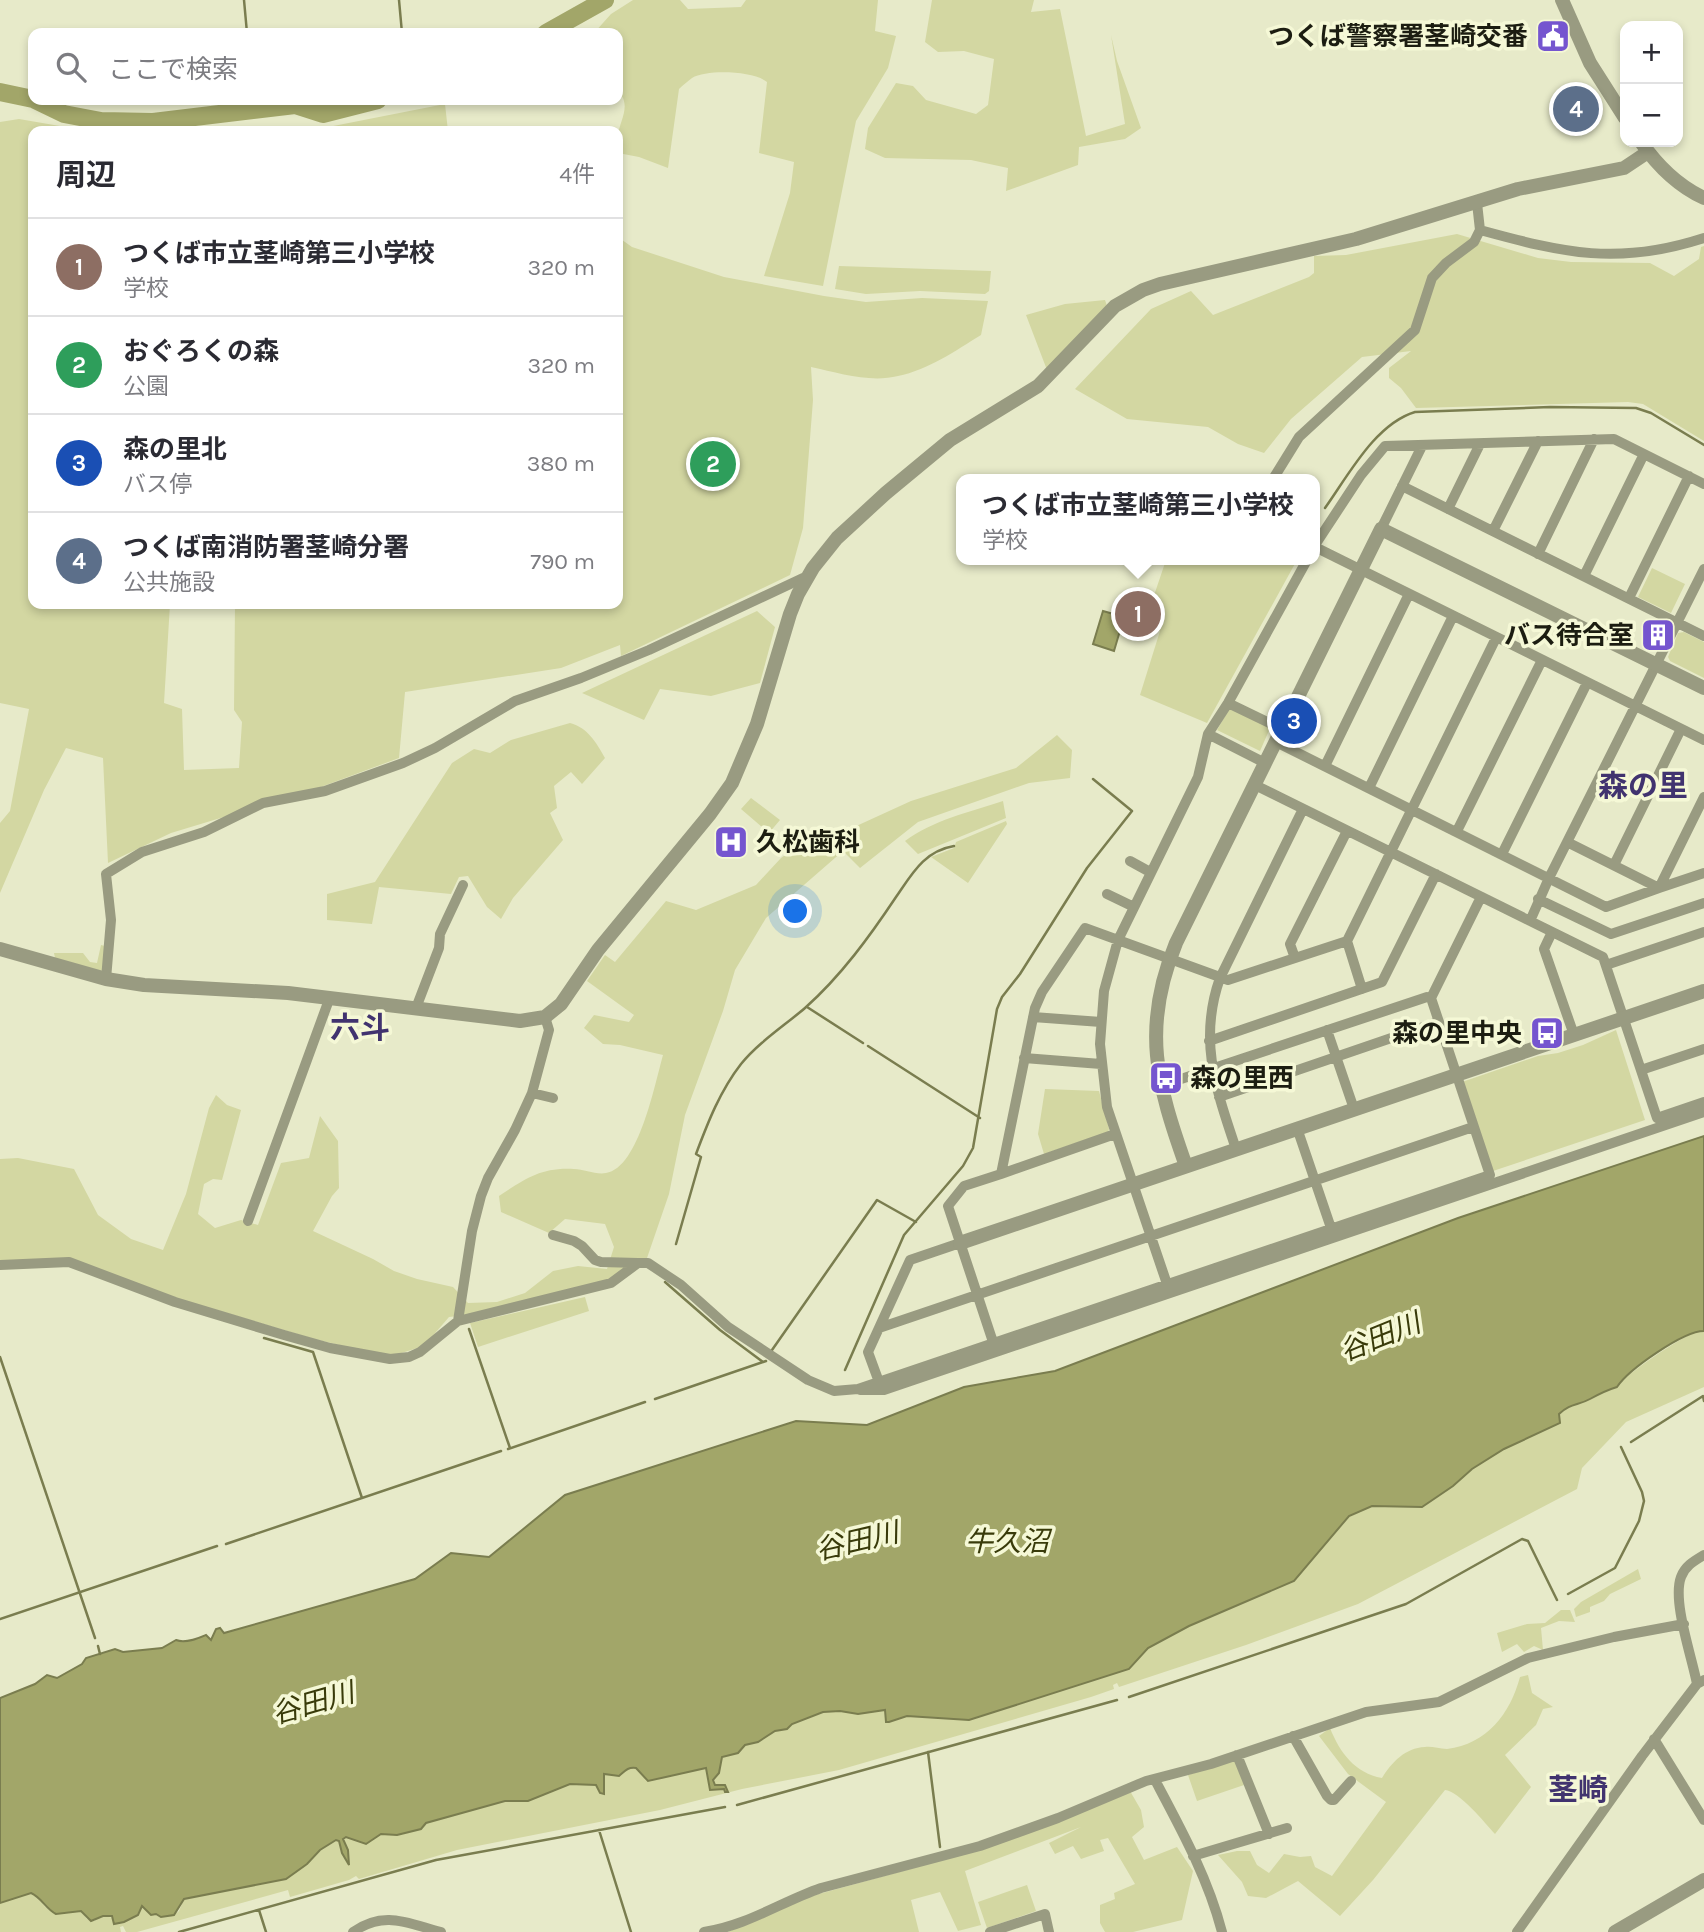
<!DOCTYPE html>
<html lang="ja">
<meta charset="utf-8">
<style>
:root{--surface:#fff;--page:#f7f7f7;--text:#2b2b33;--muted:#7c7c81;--line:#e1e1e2;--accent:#2563eb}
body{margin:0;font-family:Karla,"Noto Sans JP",sans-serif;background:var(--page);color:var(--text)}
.controls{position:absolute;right:21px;top:21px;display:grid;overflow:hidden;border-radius:14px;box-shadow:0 4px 10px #0003}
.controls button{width:63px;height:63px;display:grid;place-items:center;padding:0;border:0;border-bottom:2px solid var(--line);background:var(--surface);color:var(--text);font:35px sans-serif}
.you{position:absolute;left:796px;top:912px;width:24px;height:24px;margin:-18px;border:5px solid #fff;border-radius:50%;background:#1a73e8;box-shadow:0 0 0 10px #1a73e833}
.badge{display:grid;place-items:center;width:46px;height:46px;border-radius:50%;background:var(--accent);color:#fff;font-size:23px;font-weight:700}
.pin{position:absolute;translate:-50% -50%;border:4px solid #fff;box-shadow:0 2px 7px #0006}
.popup{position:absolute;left:956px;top:474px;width:364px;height:91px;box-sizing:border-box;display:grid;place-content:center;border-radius:14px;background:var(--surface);filter:drop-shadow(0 2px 5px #0005);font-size:23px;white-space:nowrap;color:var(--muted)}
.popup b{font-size:26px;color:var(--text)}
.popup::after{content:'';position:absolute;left:50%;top:100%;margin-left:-14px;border:14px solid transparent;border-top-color:var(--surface)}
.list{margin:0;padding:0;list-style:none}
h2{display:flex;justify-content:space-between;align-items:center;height:91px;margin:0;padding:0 28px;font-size:30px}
h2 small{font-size:23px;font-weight:400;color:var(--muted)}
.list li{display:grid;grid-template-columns:46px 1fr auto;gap:21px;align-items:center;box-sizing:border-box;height:98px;padding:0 28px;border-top:2px solid var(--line)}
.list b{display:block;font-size:26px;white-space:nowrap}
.list p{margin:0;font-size:23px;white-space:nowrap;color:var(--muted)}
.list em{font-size:23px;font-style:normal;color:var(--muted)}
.icon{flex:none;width:38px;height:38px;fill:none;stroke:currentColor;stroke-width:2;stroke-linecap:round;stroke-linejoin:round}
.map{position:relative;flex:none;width:1704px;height:1932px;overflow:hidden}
.search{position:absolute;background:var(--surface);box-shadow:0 4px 10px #0003;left:28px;top:28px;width:595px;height:77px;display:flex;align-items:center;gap:18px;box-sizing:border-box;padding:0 24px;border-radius:14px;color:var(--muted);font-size:26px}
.panel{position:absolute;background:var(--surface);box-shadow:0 4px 10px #0003;left:28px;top:126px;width:595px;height:483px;border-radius:14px}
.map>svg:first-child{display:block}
.green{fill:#d3d7a2}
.water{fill:#a2a669;stroke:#7a7d4f;stroke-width:2}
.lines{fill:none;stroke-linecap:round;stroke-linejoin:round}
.stream{stroke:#7a7d4f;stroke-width:2.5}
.river{stroke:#a2a669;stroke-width:18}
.minor{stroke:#999b81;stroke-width:10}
.tertiary{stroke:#999b81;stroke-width:14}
.labels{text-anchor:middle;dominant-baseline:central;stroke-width:7;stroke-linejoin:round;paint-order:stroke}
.poi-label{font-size:26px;font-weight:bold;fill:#1c1d11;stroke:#f5f8d6;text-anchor:end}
.water-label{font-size:28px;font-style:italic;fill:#393b0a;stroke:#f5f8d6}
.quarter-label{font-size:30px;font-weight:bold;fill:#41336f;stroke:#f5f8d6}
</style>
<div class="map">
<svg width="1704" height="1932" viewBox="0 0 1704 1932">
<rect width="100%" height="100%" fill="#e7eac9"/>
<path class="green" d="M633,0H680L688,9L741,7L746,0H878L875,31L896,36L888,68L856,121L823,286L764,276L790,193L794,162L759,153L767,82C754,71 707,69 692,78C688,81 683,85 679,89L668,168L639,157L618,153C618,148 617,141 618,135C620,120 632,105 618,91V33H594L611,14Z
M932,0H1034L1031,12L1060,9L1086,136L1125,124L1111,35L1117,61L1141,128L1125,139L1079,147L1078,165L1006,191L1008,168L971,160L885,158L865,149L868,128L896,83L913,86L926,100L976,114L988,105L994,59L964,51L938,52L925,42Z
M445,104L448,131H308Z
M19,119L89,131H33V604H170L164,703L182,709L184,770L239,768L242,722L234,710L235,604H618V237L632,247L724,277L824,296L866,302L922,298L988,301L981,335C955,351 928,370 898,376C870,383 839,373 811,367L813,400L803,528L790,575L621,656L620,645L561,668L405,692L399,758L310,791L171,833L108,863L103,758L66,748L44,790L0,893V823L10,811L29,709L0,703V122Z
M1457,234L1538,258L1571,262L1650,263L1674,276L1699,259L1701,247L1704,246V441L1643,404L1628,402L1416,408L1401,388L1389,378V368L1411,351L1362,357L1291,419L1264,453L1238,444L1208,427L1127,419L1075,389L1151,309L1191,291L1213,315L1309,277L1314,273V256L1346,255Z
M839,266L991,271L989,291L985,294L920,291L866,294L835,289Z
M1105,300L1107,306L1047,370L1026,315L1065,304Z
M1166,560H1297L1207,723L1140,695L1160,631L1144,625Z
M1652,568L1685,584L1671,613L1638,597Z
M757,611L775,627L760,683L711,696L660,689L644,720L582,693Z
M1684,632L1704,642V678L1670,661L1668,657L1678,633Z
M1231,706L1271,726L1260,751L1217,730Z
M570,723C588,728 596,742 605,758L582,784L571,772L554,786L557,808L550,813L563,840L513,898L501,919L487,907L468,876L459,877L451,894L379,887L372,924L327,920V894L375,882L452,763L474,749L490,753L511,740Z
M1057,735L1072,750L1070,778L1029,783L918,822L860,868L843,851L766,918L735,970L723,1011L685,1115L669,1194L647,1258L610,1279L467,1315L449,1317L424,1346L395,1355L373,1353L314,1339L173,1297L74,1260L0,1262V1159L18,1158L74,1169L98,1215L131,1239L163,1250L186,1194L209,1108L216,1095L227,1105L241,1110L222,1180L213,1179L204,1184L198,1214L215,1228L241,1220L258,1225L281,1163L309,1158L320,1116L338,1141L339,1188L332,1196L313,1231L373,1259L394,1271L417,1279L453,1287L468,1303L497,1302L525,1293L553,1271L578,1266L607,1269L614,1247L605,1224L565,1219L549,1233L501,1212L499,1196C525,1179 541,1167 574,1169C584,1169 596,1175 606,1173C639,1168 655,1083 663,1055L620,1045L603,1044L584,1028L594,1015L629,1022L634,1015L587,981L605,955L615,962L666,901L696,910L756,885L781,858L801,843L817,844L911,801L1016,768Z
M751,798L780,820L769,833L741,809Z
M1003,801L1006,818L918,854L905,841C933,820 970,812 1003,801Z
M1006,821L1007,824L968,883L931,857L954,848L956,842Z
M101,945L105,946L103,970L101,971L55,958L54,953H83L90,962L97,963Z
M1616,1030L1645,1120L1493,1171L1462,1082L1538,1056L1558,1053L1583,1045Z
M1045,1089L1099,1091L1109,1129L1108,1132L1044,1154L1038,1134Z
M585,1297L589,1311L478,1347L470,1323Z
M1697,1331H1704V1387L1626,1422L1582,1468L1577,1489L1358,1604L1246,1645L1119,1687L1117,1683L1113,1685L1114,1689L1091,1697L839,1770L742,1789L660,1810L457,1850L359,1879L356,1876L349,1880L290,1897L288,1890L137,1932H126L123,1926L120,1927L121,1932H0V1903L31,1893C38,1896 39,1898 43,1904C53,1918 67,1912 81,1911L87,1919L94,1921C104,1913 114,1918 124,1922L137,1915L140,1907L143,1906L156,1914L174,1915L179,1911L184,1899L286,1879L307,1864L320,1850L336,1840L339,1841L342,1853L345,1846L343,1839L346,1837L366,1844L381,1834L397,1835L420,1829L426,1823L505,1801H528L570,1784L603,1786L604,1774H621L624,1769L631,1767L694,1770L706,1768L711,1790L724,1789L725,1785L714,1786L713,1780L719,1773L722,1757L738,1753L745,1745L758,1742L775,1731L787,1729L792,1724L824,1712L840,1711L858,1714L885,1710L886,1721L899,1717L1129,1669L1148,1648L1189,1626L1294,1581L1349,1516L1372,1506L1422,1507L1453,1486L1472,1469L1504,1449L1560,1423L1559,1414C1571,1403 1577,1406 1590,1399C1599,1394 1607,1390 1617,1387C1624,1377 1629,1375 1638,1368C1659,1353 1673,1343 1697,1331Z
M1638,1569L1641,1579L1610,1594L1604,1601L1590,1607V1612L1576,1617L1574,1609L1581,1602Z
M1561,1610H1570L1575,1622L1559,1621L1541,1628L1543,1650L1534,1646L1524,1652L1517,1644L1502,1652L1497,1633L1527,1624L1545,1623Z
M1528,1675L1532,1693L1553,1707L1543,1709L1536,1725L1505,1755L1531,1787L1495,1834C1485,1823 1459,1791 1445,1790L1373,1880L1340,1916L1298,1881L1266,1898L1248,1896L1242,1882L1218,1855L1237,1851H1250L1257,1865L1269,1873L1284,1854L1300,1857L1311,1856L1315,1867L1332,1876L1386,1802L1348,1774L1319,1736L1330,1728C1340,1753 1355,1773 1382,1778C1392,1762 1405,1748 1425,1747C1432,1746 1439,1749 1447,1749C1487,1744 1510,1714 1520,1677Z
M1236,1759L1244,1785L1197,1801L1188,1775Z
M1130,1791L1141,1810L1144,1827L1132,1837L1144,1860L1177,1847L1193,1871L1182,1920L1133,1932H1105L1100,1923V1905L1115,1899L1114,1893L1135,1884L1108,1838L1100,1840L1104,1851L1081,1859L1073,1846L1055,1854L1049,1843L1081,1827L965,1871L981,1925L958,1931L940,1892L911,1900L919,1932H728L797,1900L979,1850Z
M1027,1885L1036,1911L987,1928L978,1902Z"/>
<path class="water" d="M1103,611L1124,617L1114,651L1093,644Z
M1704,1136V1331C1683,1331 1628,1370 1617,1387C1607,1390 1599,1394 1590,1399C1577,1406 1571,1403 1559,1414L1560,1423L1504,1449L1472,1469L1453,1486L1422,1507L1372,1506L1349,1516L1294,1581L1189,1626L1148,1648L1129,1669L969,1720L907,1716L889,1722H886L885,1710L858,1714L840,1711L823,1712L792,1724L787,1729L775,1731L758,1742L745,1745L738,1753L722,1757L719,1773L713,1780L715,1785H725L728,1792H725L724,1789L710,1790L706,1768L648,1781L636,1768C627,1767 625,1771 619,1776L604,1774V1794L600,1793L596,1785L570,1784L528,1801H505L426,1823L421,1829L397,1835L381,1834L366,1844L346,1837L343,1839L348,1850L349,1865L342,1853L339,1841L336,1840L320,1850L307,1864L286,1879L184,1899L174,1915L161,1917L156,1914L151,1915L142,1906L138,1915L124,1922L114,1924L112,1916H103L91,1921L81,1911L56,1914C45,1908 42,1898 31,1893L0,1903V1698L35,1684L47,1675L57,1678L82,1664L86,1658L115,1649L123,1652L162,1648L176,1640C186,1644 199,1638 206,1635L211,1640L216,1629L220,1628L224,1633L415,1579L451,1553L489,1557L565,1495L796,1421L867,1425L964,1387L1055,1371L1458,1218Z"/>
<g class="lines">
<path class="stream" d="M244,0L247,33
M399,0L402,33
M1325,508C1348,476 1375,424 1415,412L1550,407L1636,408L1651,413L1704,445
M807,1007L863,1043
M868,1046L980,1118
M676,1244L701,1157L696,1154C708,1122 720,1091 741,1064C759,1042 784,1026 805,1008C841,976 870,936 896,897C912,874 924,851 954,846
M665,1282L720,1330L763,1362
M469,1329L510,1448
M264,1338L313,1352L362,1498
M772,1350L877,1200L916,1222
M0,1357L95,1638
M845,1370L904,1235L963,1166L973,1148L997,1009L1002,997L1020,974L1087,868L1132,811L1093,779
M655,1399L766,1361
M1631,1442L1703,1396L1704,1401
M508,1449L645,1402
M226,1544L501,1451
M1568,1594L1615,1568L1639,1521L1644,1501L1642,1492L1621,1447
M0,1619L217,1546
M98,1646L100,1654
M1129,1697L1406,1604L1522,1539L1528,1541L1557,1600
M928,1752L940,1847
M737,1805L1117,1700
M599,1830L631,1932
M259,1910L266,1932
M179,1932L436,1860L725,1807"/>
<path class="river" d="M546,33L605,0
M0,92L33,99
M35,100L64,114L101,121L153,122L295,105L323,114L378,100"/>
<path class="minor" d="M1477,203L1480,230C1564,253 1618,266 1704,238
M1273,479L1299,437L1415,330L1432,278L1446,263L1474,242L1480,230
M1402,486L1704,636
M1448,509L1480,444
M1381,529L1422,446
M1493,531L1538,441
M1315,545L1361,475L1385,446L1614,439L1704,484
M1315,547L1704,740
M1538,554L1594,439
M1584,576L1644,454
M1629,598L1689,476
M1228,703L1282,729
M1208,734L1265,763
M1276,742L1606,907L1659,888L1704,797
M1325,766L1409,594
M1255,785L1603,957L1657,1118L1704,1102
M1369,788L1453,616
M1457,831L1542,660
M1567,842L1659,888L1704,873
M1502,854L1587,683
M1130,861L1150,872
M1614,865L1681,729
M1107,894L1134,907
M1538,899L1611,934L1704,903
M1530,921L1549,878L1704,569
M1552,932L1544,949L1574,1035
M1347,941L1362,989
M1295,958L1290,944L1347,831
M1606,965L1704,932
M106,979L111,920L106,874L142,852L204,832L263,803L325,791L403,763L435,748L515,701L581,678L649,650L803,578
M416,1008L439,948L440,934L463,885
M1033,1017L1101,1022
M1327,1030L1354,1109
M1209,1041L1382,982L1436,874
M1024,1058L1101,1064
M1641,1070L1704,1049
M1160,1086L1427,997L1431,998
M532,1093L553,1098
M1219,1097L1438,1022
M1297,1128L1331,1228
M1236,1149C1216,1089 1198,1040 1220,978L1303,809
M1001,1174L1115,1134
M248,1221L330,997
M553,1235L574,1241L582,1246L595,1260L601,1262L638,1263
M0,1265L69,1262L175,1302L284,1335L330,1348L390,1359L409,1357L420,1352L458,1321L611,1283L638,1263H648L681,1285L728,1327L808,1380L834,1391L858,1389L1490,1175L1431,998L1481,897
M1167,1284L1107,1107L1100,1044L1104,991L1118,940L1198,777L1208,734L1228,703L1307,560
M458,1321L472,1231L481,1196L488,1178L515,1130L532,1093L549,1030L545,1017
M879,1328L1473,1127
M993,1342L948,1206L964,1186L1001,1174L1035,1008L1042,992L1085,928L1228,980L1347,941L1496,638
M879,1382L868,1352L910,1260L960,1243
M860,1390H884L1704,1112
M1697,1684C1692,1657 1672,1601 1681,1577C1685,1566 1694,1561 1704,1555
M1293,1736L1327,1796L1331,1800H1334L1351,1781
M1654,1739L1704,1820
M1237,1755L1269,1834
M1155,1780C1181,1829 1208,1878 1222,1932
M1193,1856L1287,1828
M353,1932C384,1910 407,1923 441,1932
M704,1932C746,1926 781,1902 821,1888L980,1846L1058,1818L1146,1781L1211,1764L1366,1712L1439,1702L1528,1658L1614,1637L1684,1624
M990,1932L1045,1914L1049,1932
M1517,1932L1642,1756L1697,1684L1704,1680"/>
<path class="tertiary" d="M1562,0L1590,63L1625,118
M1641,142C1657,165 1678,186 1704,198
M0,949L106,979L144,985L288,993L520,1021L545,1017L561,1004L598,950L710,814L732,783L757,724L790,614L798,594L813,568L837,538L886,493L950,440L1038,386L1115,306L1143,290L1160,284L1356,239L1518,189L1624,168L1648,152
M1186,1166C1157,1084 1141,1028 1176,943L1381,529L1704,688
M960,1243L1704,991
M1615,1932L1704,1880"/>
</g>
<defs>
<g id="civic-square" transform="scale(1.75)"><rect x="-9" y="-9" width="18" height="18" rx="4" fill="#7555cf" stroke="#f5f8d6"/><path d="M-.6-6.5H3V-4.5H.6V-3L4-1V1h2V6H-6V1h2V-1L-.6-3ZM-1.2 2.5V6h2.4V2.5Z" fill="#fff"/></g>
<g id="building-square" transform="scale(1.75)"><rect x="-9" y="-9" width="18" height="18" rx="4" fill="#7555cf" stroke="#f5f8d6"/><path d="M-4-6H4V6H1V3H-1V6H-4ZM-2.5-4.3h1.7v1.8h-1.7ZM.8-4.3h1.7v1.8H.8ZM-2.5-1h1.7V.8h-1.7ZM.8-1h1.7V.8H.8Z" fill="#fff"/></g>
<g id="hospital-square" transform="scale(1.75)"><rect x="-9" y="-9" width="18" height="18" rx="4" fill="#7555cf" stroke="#f5f8d6"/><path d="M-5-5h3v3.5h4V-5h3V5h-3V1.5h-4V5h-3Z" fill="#fff"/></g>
<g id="bus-square" transform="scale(1.75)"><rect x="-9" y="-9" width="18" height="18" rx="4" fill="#7555cf" stroke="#f5f8d6"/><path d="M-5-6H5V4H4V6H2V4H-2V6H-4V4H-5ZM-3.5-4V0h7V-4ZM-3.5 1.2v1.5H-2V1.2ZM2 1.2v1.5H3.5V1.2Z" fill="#fff"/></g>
</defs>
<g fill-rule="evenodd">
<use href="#civic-square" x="1553" y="36"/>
<use href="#building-square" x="1658" y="635"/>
<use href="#hospital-square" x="731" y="842"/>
<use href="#bus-square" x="1547" y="1033"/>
<use href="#bus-square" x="1166" y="1078"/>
</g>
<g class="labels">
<g class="poi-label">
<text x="1528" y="36">つくば警察署茎崎交番</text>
<text x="1634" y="635">バス待合室</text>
<text x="756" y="842" text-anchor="start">久松歯科</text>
<text x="1522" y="1033">森の里中央</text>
<text x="1190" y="1078" text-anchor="start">森の里西</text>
</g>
<g class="water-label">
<text transform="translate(1380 1337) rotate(-22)">谷田川</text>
<text transform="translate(857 1541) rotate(-13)">谷田川</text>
<text x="1007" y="1541">牛久沼</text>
<text transform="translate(313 1703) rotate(-16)">谷田川</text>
</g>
<g class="quarter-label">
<text x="1643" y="786">森の里</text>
<text x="360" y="1028">六斗</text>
<text x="1578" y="1790">茎崎</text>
</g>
</g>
</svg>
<div class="controls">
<button>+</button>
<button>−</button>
</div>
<div class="you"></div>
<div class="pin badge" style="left:1138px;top:614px;background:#8d6e63">1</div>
<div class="popup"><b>つくば市立茎崎第三小学校</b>学校</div>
<div class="pin badge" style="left:713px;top:464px;background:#2e9e5b">2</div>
<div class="pin badge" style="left:1294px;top:721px;background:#1a4fb4">3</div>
<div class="pin badge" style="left:1576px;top:109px;background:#5c6f8a">4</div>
<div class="search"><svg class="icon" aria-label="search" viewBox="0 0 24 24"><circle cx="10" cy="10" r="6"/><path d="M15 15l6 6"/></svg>ここで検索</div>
<section class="panel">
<h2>周辺<small>4件</small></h2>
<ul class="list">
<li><span class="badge" style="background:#8d6e63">1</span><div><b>つくば市立茎崎第三小学校</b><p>学校</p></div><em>320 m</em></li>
<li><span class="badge" style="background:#2e9e5b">2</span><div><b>おぐろくの森</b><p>公園</p></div><em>320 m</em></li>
<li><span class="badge" style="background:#1a4fb4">3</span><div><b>森の里北</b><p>バス停</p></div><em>380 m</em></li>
<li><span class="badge" style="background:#5c6f8a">4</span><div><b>つくば南消防署茎崎分署</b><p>公共施設</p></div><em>790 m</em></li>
</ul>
</section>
</div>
